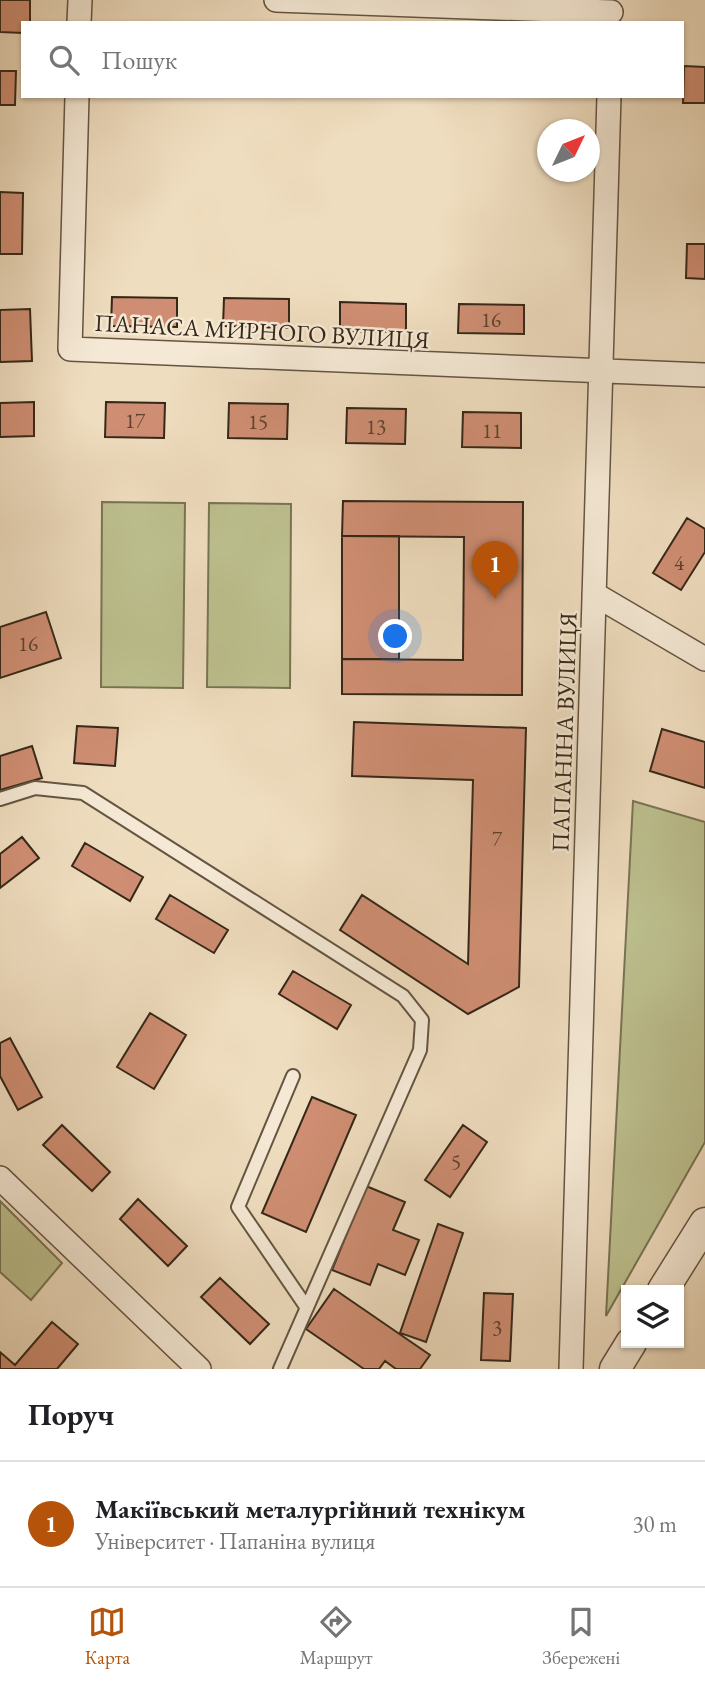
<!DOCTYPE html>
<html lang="uk">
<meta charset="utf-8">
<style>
:root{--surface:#fff;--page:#f2f2f2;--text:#202124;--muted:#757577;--line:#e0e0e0;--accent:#b45309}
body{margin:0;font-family:"EB Garamond",serif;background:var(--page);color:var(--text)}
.controls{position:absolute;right:21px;bottom:21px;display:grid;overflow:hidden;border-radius:0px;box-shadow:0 2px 5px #0004}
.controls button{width:63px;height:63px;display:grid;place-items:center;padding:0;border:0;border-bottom:2px solid var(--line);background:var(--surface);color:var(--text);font:35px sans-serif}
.compass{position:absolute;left:537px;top:119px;width:63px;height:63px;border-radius:50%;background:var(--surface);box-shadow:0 2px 5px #0004;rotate:47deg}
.you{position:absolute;left:396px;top:637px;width:24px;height:24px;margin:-18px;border:5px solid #fff;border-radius:50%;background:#1a73e8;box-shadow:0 0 0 10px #1a73e833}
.badge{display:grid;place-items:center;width:46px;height:46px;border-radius:50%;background:var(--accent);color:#fff;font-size:23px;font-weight:700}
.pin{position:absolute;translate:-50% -58px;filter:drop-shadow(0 2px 4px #0008)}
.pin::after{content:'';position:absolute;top:37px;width:24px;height:21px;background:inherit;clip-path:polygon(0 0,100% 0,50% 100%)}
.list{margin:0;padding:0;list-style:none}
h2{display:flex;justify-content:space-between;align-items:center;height:91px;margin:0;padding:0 28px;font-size:30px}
h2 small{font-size:23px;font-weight:400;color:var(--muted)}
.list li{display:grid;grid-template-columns:46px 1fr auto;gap:21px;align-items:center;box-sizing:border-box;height:126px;padding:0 28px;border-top:2px solid var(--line)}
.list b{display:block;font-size:26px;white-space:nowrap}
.list p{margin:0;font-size:23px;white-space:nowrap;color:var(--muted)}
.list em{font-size:23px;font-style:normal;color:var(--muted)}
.icon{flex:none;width:38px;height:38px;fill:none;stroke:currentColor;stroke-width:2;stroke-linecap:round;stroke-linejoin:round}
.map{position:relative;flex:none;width:705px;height:1369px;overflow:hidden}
.search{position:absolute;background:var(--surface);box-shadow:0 2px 5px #0004;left:21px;right:21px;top:21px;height:77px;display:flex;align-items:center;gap:18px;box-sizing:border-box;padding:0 24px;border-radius:0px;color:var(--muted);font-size:26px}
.sheet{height:217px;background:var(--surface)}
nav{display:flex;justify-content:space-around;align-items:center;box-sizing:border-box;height:98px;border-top:2px solid var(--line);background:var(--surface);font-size:19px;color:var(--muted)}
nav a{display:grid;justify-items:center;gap:4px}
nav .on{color:var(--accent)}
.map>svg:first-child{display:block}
.green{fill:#bdc08f;stroke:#797454;stroke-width:2}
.building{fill:#cf8e73;stroke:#352818;stroke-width:2}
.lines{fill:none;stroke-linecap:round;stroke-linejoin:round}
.service-casing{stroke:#645542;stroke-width:16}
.minor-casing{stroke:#645542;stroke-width:26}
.tertiary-casing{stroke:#645542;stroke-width:33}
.service{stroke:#f5e9d5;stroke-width:12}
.minor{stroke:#f5e9d5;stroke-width:23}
.tertiary{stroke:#f5e9d5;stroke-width:30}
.labels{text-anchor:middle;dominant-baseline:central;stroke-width:5;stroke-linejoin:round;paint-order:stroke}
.number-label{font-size:21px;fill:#5c422f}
.street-label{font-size:24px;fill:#352818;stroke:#f5e9d5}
</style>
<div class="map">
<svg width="705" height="1369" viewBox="0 0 705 1369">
<rect width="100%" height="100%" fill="#efddbf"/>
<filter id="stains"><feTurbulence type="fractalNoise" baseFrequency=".00286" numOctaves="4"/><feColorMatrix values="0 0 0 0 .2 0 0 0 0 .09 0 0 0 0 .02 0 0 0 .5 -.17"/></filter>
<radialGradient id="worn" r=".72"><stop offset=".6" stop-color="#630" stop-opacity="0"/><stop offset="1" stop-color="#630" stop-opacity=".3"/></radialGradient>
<path class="green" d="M102,502L185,503L183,688L101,687Z
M209,503L291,504L290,688L207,687Z
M633,801L705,822V1142L606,1316Z
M0,1201L62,1263L31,1300L0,1272Z"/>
<path class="building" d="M0,0H30V23H23V33L0,32Z
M684,66L705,67V103H683Z
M0,71H16L15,105H0Z
M0,192L23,193L22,254H0Z
M687,244H705V279L686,278Z
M112,297L177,298V327L111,326Z
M224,298L289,299V328L223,326Z
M340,302L406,304V332L340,331Z
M459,304L524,305V334L458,333Z
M30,309L32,361L0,362V310Z
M34,402V436L0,437V403Z
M106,402L165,403L164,438L105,437Z
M229,403L288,404L287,439L228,438Z
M347,408L406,409L405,444L346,443Z
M463,412L521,413V448L462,447Z
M343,501L523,502L522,695L342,694V659L463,660L464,537L342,536Z
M687,518L705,529V552L681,590L653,573Z
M342,536H399V659H342Z
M46,612L61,658L0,678V627Z
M354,722L526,728L519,987L468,1014L340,930L362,895L468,964L473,780L352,776Z
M77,726L118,728L115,766L74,763Z
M662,729L705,742V788L650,771Z
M32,746L42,778L0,790V756Z
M22,837L39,858L0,888V854Z
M85,843L143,877L130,901L72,866Z
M170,895L228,930L214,953L156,919Z
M293,971L351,1005L337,1029L279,994Z
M150,1013L186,1035L154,1089L117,1067Z
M10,1038L42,1097L18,1110L0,1076V1043Z
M312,1097L356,1115L306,1232L262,1213Z
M62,1125L110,1172L92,1191L43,1145Z
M463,1125L487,1142L450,1197L425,1180Z
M366,1186L405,1202L393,1230L419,1240L405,1275L378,1264L370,1285L332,1270Z
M138,1199L187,1246L168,1266L120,1219Z
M438,1224L463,1233L426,1342L400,1333Z
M220,1278L269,1324L250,1344L201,1297Z
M334,1289L430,1355L420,1369H396L385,1361L379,1369H364L306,1329Z
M484,1293L513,1294L510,1361L481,1360Z
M52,1322L78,1344L57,1369H0V1352L15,1365Z"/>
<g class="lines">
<g class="service-casing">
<path id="service" d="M0,799L35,788L83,793L403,996L422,1020L420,1050L280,1369
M293,1076L238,1207L307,1308"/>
</g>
<g class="minor-casing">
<path id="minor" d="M276,0L611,12
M79,23L80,0
M77,96L70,349L705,375
M594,594L705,659
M0,1178L199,1369
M571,1369L609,96"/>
</g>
<g class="tertiary-casing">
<path id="tertiary" d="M663,1290L705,1223
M615,1369L631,1343"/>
</g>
<use href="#service" class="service"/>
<use href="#minor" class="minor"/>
<use href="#tertiary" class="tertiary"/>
</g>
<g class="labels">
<g class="number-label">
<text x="491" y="319">16</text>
<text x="135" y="420">17</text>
<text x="258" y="421">15</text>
<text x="376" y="426">13</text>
<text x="492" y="430">11</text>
<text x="679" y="562">4</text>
<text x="28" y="643">16</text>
<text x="497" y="838">7</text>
<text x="456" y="1161">5</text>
<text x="497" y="1327">3</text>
</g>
<g class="street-label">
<text transform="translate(262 331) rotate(3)">ПАНАСА МИРНОГО ВУЛИЦЯ</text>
<text transform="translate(564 732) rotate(-88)">ПАПАНІНА ВУЛИЦЯ</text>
</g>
</g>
<rect width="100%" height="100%" filter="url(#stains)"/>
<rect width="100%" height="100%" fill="url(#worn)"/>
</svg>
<div class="controls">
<button><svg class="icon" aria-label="layers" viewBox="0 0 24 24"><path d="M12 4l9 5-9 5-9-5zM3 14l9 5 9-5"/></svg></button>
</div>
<svg class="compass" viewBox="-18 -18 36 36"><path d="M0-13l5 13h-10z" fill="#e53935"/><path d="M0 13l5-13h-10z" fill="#757577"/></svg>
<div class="you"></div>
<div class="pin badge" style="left:495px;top:599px">1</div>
<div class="search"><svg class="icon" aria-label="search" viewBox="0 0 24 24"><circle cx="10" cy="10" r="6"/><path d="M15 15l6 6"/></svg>Пошук</div>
</div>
<section class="sheet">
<h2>Поруч<small></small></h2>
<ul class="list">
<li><span class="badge">1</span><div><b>Макіївський металургійний технікум</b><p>Університет · Папаніна вулиця</p></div><em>30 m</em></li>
</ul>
</section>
<nav>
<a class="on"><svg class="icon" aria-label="map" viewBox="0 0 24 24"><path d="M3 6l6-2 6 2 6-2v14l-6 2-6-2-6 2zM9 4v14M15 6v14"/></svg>Карта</a>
<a><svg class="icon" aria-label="directions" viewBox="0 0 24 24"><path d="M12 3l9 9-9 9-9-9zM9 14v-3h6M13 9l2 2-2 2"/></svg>Маршрут</a>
<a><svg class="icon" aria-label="saved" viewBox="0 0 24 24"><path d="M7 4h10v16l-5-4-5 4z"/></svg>Збережені</a>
</nav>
